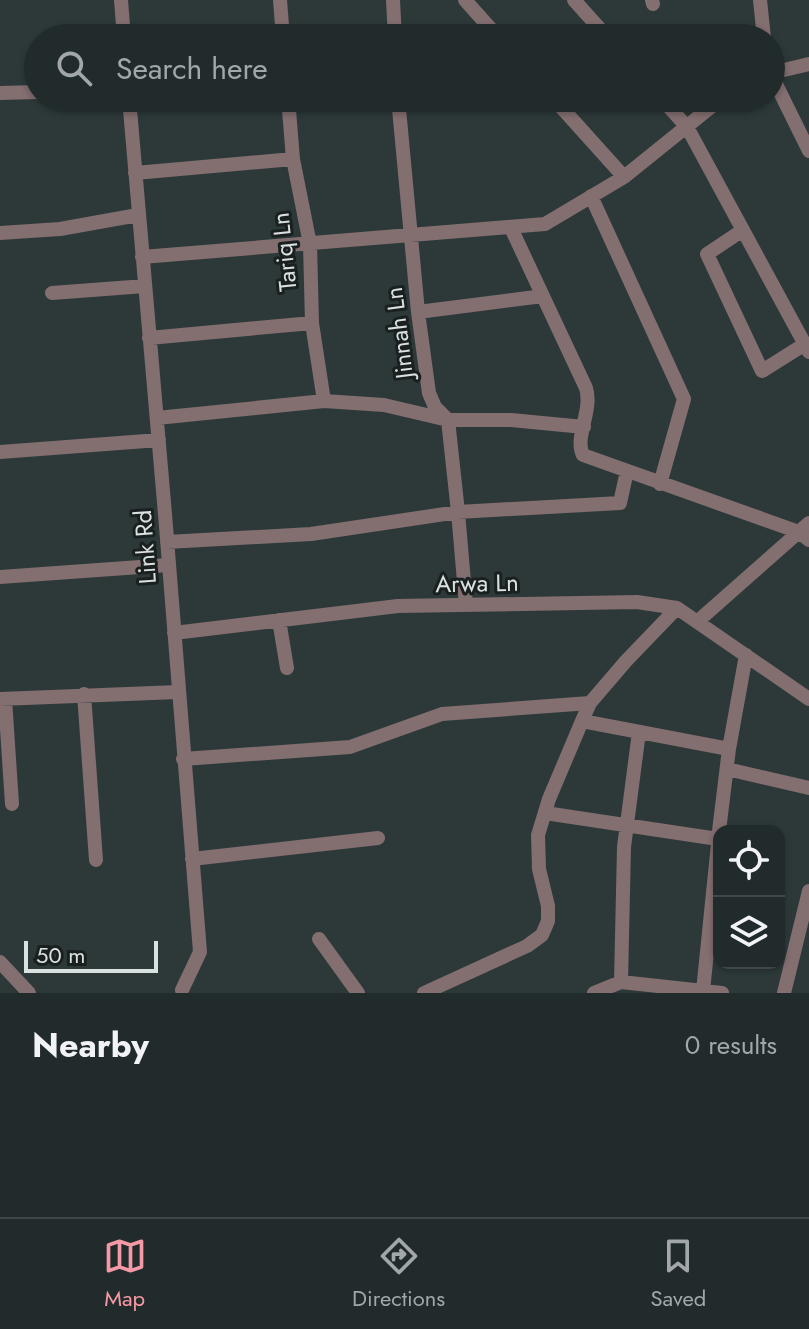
<!DOCTYPE html>
<style>
:root{--surface:#222b2b;--page:#2e3737;--text:#f1f3f6;--muted:#a2a7a9;--line:#3f4747;--accent:#f49aa6}
body{margin:0;font-family:Jost,sans-serif;background:var(--page);color:var(--text)}
.controls{position:absolute;right:24px;bottom:24px;display:grid;overflow:hidden;border-radius:16px;box-shadow:0 2px 6px #0004}
.controls button{width:72px;height:72px;display:grid;place-items:center;padding:0;border:0;border-bottom:2px solid var(--line);background:var(--surface);color:var(--text);font:40px sans-serif}
.scale{position:absolute;left:24px;bottom:20px;width:134px;box-sizing:border-box;padding-left:8px;border:4px solid #dae1e1;border-top:0;font-size:22px;line-height:28px;white-space:nowrap;color:#dae1e1;-webkit-text-stroke:6px #1a1f1f;paint-order:stroke}
.list{margin:0;padding:0;list-style:none}
h2{display:flex;justify-content:space-between;align-items:center;height:104px;margin:0;padding:0 32px;font-size:34px}
h2 small{font-size:26px;font-weight:400;color:var(--muted)}
.icon{flex:none;width:44px;height:44px;fill:none;stroke:currentColor;stroke-width:2;stroke-linecap:round;stroke-linejoin:round}
.map{position:relative;flex:none;width:809px;height:993px;overflow:hidden}
.search{position:absolute;background:var(--surface);box-shadow:0 2px 6px #0004;left:24px;right:24px;top:24px;height:88px;display:flex;align-items:center;gap:20px;box-sizing:border-box;padding:0 28px;border-radius:44px;color:var(--muted);font-size:30px}
.sheet{height:224px;background:var(--surface)}
nav{display:flex;justify-content:space-around;align-items:center;box-sizing:border-box;height:112px;border-top:2px solid var(--line);background:var(--surface);font-size:22px;color:var(--muted)}
nav a{display:grid;justify-items:center;gap:4px}
nav .on{color:var(--accent)}
.map>svg:first-child{display:block}
.lines{fill:none;stroke-linecap:round;stroke-linejoin:round}
.minor{stroke:#836e70;stroke-width:14}
.labels{text-anchor:middle;dominant-baseline:central;stroke-width:6;stroke-linejoin:round;paint-order:stroke}
.street-label{font-size:24px;fill:#dae1e1;stroke:#1a1f1f}
</style>
<div class="map">
<svg width="809" height="993" viewBox="0 0 809 993">
<rect width="100%" height="100%" fill="#2d3939"/>
<g class="lines">
<path class="minor" d="M121,0L124,38
M280,0L283,38
M393,0L395,38
M465,0L499,38
M574,0L608,38
M652,0L653,4
M760,0L764,38
M771,73L809,64
M771,74L809,151
M0,93L38,92
M129,98L165,514L200,952L182,990
M288,98L293,159L310,244L312,323L324,401
M398,98L418,312L429,393L435,407L448,420L458,512L466,605
M553,98L624,177
M661,98L687,127L809,352
M135,173L293,159
M591,196L684,399L660,484
M511,228L586,388C593,411 574,437 583,455L799,532L809,540
M743,230L707,254L762,371L805,344
M0,233L60,229L138,215
M142,257L545,224L624,177L722,98
M52,293L145,286
M418,312L543,296
M149,338L312,323
M157,418L324,401L384,405L448,420H511L584,427
M0,452L159,440
M167,542L311,534L458,512L620,503L627,471
M0,577L168,565
M279,620L287,668
M698,621L809,523
M174,633L398,606L637,602L677,608L809,699
M84,694L96,860
M0,699L178,692
M5,699L12,804
M582,721L729,749
M183,759L350,747L442,714L590,703
M727,769L809,788
M545,813L718,839
M719,831L729,749L746,655
M192,859L378,838
M319,939L358,993
M0,962L29,993
M621,982L624,847L639,732
M703,991L719,834
M424,993L527,946L542,935L548,921V906L539,869L538,835L549,799L582,721L590,703L626,661L677,608
M594,993L621,982L722,993
M784,993L809,891"/>
</g>
<g class="labels">
<g class="street-label">
<text transform="translate(284 252) rotate(-96)">Tariq Ln</text>
<text transform="translate(399 333) rotate(-97)">Jinnah Ln</text>
<text transform="translate(145 547) rotate(-94)">Link Rd</text>
<text transform="translate(477 583) rotate(-1)">Arwa Ln</text>
</g>
</g>
</svg>
<div class="controls">
<button><svg class="icon" aria-label="locate" viewBox="0 0 24 24"><circle cx="12" cy="12" r="6"/><path d="M12 2v4M12 18v4M2 12h4M18 12h4"/></svg></button>
<button><svg class="icon" aria-label="layers" viewBox="0 0 24 24"><path d="M12 4l9 5-9 5-9-5zM3 14l9 5 9-5"/></svg></button>
</div>
<div class="scale">50 m</div>
<div class="search"><svg class="icon" aria-label="search" viewBox="0 0 24 24"><circle cx="10" cy="10" r="6"/><path d="M15 15l6 6"/></svg>Search here</div>
</div>
<section class="sheet">
<h2>Nearby<small>0 results</small></h2>
<ul class="list">
</ul>
</section>
<nav>
<a class="on"><svg class="icon" aria-label="map" viewBox="0 0 24 24"><path d="M3 6l6-2 6 2 6-2v14l-6 2-6-2-6 2zM9 4v14M15 6v14"/></svg>Map</a>
<a><svg class="icon" aria-label="directions" viewBox="0 0 24 24"><path d="M12 3l9 9-9 9-9-9zM9 14v-3h6M13 9l2 2-2 2"/></svg>Directions</a>
<a><svg class="icon" aria-label="saved" viewBox="0 0 24 24"><path d="M7 4h10v16l-5-4-5 4z"/></svg>Saved</a>
</nav>
